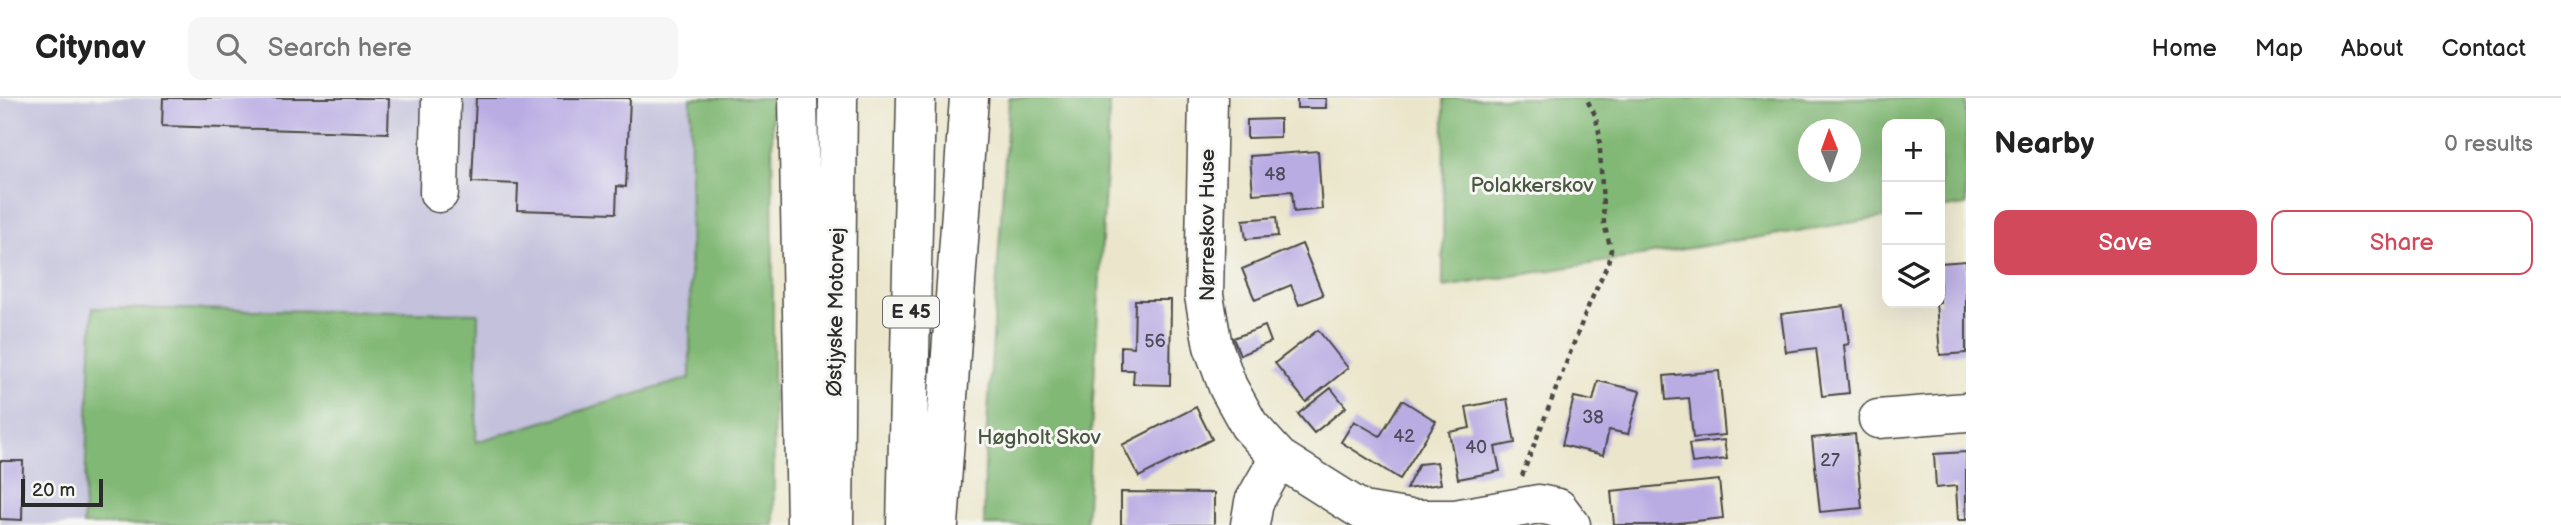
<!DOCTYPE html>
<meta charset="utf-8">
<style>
:root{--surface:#fff;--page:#f6f6f6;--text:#222;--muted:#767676;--line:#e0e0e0;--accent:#d1495b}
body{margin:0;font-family:"Balsamiq Sans",sans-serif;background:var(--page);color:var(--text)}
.controls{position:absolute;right:21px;top:21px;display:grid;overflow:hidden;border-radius:14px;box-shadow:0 7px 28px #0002}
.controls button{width:63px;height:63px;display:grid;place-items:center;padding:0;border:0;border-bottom:2px solid var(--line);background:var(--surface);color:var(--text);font:35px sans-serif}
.compass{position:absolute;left:1798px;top:21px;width:63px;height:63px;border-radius:50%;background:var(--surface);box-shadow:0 7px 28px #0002;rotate:359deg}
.scale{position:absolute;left:21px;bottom:18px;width:82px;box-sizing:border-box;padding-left:7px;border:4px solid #2b2b2b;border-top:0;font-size:19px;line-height:24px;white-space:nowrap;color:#2b2b2b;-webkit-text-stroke:5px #f6f6f2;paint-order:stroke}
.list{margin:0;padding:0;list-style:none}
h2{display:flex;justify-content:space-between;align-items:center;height:91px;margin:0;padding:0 28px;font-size:30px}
h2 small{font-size:23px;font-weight:400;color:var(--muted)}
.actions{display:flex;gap:14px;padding:21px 28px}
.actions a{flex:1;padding:16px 0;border:2px solid var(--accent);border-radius:14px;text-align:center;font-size:24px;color:var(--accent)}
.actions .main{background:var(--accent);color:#fff}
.icon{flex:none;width:38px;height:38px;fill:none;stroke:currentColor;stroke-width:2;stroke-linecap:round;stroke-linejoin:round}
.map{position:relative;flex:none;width:1966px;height:427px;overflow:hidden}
header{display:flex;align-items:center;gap:42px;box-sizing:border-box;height:98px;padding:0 35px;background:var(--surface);border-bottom:2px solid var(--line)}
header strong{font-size:33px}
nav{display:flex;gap:38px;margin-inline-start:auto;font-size:24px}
.search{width:490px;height:63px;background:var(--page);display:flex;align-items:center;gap:18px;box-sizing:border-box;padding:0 24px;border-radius:14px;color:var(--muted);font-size:26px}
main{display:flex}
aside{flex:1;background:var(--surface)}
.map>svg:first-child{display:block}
.industrial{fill:#c3c1db}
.forest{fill:#81b874;stroke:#567250;stroke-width:2;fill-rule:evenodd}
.building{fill:#b9ace3}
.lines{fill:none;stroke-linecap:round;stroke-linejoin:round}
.minor-casing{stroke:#484743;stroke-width:41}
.highway-casing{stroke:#484743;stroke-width:41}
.path{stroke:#484743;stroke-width:4.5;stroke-dasharray:5 5;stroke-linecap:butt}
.minor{stroke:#fff;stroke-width:38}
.highway{stroke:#fff;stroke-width:38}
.labels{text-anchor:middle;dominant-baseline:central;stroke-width:6;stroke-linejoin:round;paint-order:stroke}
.number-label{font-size:18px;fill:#4e4b59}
.shield{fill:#f6f6f2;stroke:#686867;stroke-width:2}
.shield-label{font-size:19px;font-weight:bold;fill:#2b2b2b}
.park-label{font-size:21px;fill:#495642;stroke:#f6f6f2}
.street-label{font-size:21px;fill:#2b2b2b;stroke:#f6f6f2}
</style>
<header>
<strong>Citynav</strong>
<div class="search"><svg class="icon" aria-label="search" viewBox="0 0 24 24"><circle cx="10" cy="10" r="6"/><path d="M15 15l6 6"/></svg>Search here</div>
<nav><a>Home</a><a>Map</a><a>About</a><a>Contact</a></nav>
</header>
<main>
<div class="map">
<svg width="1966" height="427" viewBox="0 0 1966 427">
<rect width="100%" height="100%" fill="#f6f6f2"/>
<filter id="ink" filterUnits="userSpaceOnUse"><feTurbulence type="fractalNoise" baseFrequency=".0143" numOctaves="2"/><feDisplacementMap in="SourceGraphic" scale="14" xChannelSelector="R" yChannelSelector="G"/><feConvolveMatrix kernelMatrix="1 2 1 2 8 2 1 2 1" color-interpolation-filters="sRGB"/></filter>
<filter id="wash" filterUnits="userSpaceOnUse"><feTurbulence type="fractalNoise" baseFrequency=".00686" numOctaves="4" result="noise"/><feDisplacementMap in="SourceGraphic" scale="28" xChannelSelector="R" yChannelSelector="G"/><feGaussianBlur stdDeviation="1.57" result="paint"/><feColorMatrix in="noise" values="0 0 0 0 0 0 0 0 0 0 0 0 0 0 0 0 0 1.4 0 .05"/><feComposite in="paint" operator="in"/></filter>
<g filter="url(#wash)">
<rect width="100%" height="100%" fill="#ebe6cb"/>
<path class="industrial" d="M0,0H691V280L476,344L478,215L94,210L83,427H0Z"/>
<path class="forest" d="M691,0H772L774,427H83L93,210L478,215L476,344L690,280Z
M1009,0H1110L1086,427H984L985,359Z
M1444,0H1966V107L1940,111V26H1887V119L1443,189ZM1808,32H1850V74H1808Z"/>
<g id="blocks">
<path class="building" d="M163,0H389L388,35L162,28Z
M476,0H630L626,89L617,88L616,115L517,112L518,86L472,84Z
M1297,0H1326V10H1297Z
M1280,21V39L1247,40V22Z
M1318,53L1322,111L1294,114L1292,93L1253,96L1250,58Z
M1276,119L1278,138L1246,141L1243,122Z
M1302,146L1323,197L1299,207L1291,187L1255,202L1242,171Z
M1966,163V255L1940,257L1936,205H1940V165Z
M1135,202H1171L1170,287L1133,286L1134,272H1121V248L1134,249Z
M1844,208L1849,246L1844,247L1849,295L1822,298L1816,250L1786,254L1781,216Z
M1265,228L1271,244L1240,257L1233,240Z
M1318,232L1348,270L1306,304L1275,265Z
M1719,273L1725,337L1693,340L1689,300L1666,302L1664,278Z
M1598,283L1640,293L1628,336L1609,332L1603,357L1562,347L1574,299L1593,303Z
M1331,290L1346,309L1314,335L1298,316Z
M1507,301L1515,345L1495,349L1500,373L1458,381L1449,334L1470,330L1466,309Z
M1402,302L1436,323L1400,381L1341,344L1354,323L1380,338Z
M1196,309L1212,341L1139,379L1122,347Z
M1855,336L1862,410L1820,414L1812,340Z
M1724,342L1727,361L1692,365L1689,346Z
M1966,354V422H1958L1956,388L1936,390L1934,356Z
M0,363H23L22,422L0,421Z
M1437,364L1441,386L1406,391L1419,366Z
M1719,382L1723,420L1659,427H1614L1611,393Z
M1121,394L1214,395V427H1121Z"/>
</g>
</g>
<g filter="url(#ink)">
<use href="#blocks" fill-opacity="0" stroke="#484743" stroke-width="2"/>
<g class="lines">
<g class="minor-casing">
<path id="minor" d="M1208,0L1204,198L1213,248L1228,289L1249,327L1279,360L1363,413L1411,421H1455L1539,406L1558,410L1571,427
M439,95L441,0
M1878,321L1966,314
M1250,427L1254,404L1279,360"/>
</g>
<g class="highway-casing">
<path id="highway" d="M798,0L806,427
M834,427L838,0
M906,427L916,0
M939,427L969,0"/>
</g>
<path class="path" d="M1522,378L1588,209L1608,165L1611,151L1604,126L1599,34L1595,17L1586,0"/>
<use href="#minor" class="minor"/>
<use href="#highway" class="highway"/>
</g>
</g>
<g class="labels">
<g class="number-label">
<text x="1275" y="76">48</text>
<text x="1155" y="243">56</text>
<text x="1593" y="319">38</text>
<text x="1404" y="338">42</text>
<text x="1476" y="349">40</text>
<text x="1830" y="362">27</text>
</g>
<rect class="shield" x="883" y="198.5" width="56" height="31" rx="5"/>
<g class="shield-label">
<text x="911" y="214">E 45</text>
</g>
<g class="park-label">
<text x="1532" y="87">Polakkerskov</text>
<text x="1039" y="339">Høgholt Skov</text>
</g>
<g class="street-label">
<text transform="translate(1207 127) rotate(-90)">Nørreskov Huse</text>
<text transform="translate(836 214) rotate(-89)">Østjyske Motorvej</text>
</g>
</g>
</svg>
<div class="controls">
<button>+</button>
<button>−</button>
<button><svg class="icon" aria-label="layers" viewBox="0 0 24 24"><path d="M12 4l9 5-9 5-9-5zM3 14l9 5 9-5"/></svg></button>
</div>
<svg class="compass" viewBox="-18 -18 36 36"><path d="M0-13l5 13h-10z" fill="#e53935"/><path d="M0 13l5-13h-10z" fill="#767676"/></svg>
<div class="scale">20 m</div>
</div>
<aside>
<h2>Nearby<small>0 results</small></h2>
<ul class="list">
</ul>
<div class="actions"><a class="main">Save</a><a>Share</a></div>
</aside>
</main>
